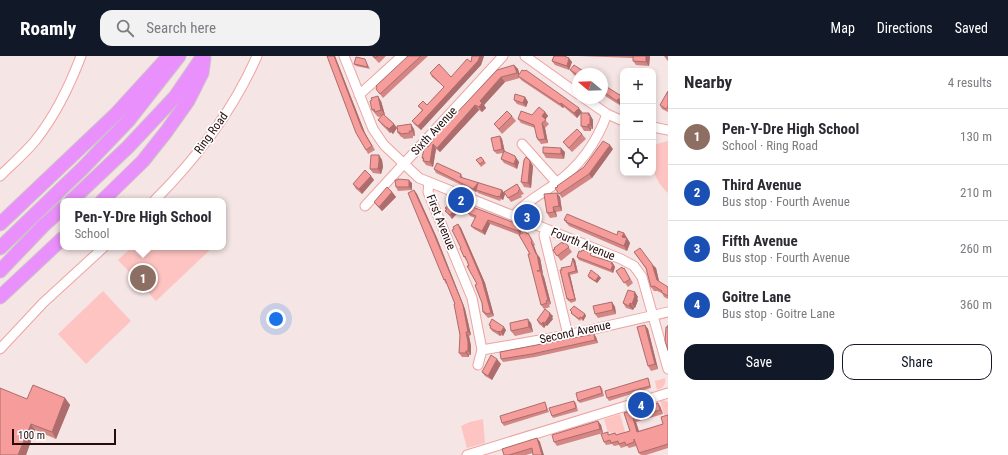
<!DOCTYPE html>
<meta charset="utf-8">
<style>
:root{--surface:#fff;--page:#f2f2f3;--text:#2b2b33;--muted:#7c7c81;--line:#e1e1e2;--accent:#111827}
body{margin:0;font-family:"Roboto Condensed",sans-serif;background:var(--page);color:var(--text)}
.controls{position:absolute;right:12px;top:12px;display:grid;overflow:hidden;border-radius:8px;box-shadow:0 2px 6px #0003}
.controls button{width:36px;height:36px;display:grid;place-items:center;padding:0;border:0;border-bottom:1px solid var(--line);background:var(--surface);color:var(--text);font:20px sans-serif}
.compass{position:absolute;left:572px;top:12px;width:36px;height:36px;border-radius:50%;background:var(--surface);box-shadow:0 2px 6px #0003;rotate:289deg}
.scale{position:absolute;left:12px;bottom:10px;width:104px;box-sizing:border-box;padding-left:4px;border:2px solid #270c0d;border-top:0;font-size:11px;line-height:14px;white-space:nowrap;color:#270c0d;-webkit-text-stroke:3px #fff;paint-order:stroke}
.you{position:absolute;left:276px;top:263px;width:14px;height:14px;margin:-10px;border:3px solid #fff;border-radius:50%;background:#1a73e8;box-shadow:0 0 0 6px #1a73e833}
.badge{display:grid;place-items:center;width:26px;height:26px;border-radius:50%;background:var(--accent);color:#fff;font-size:13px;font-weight:700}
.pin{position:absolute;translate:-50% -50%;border:2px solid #fff;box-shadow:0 1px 4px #0006}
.popup{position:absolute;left:60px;top:142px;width:166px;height:52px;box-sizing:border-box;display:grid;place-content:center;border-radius:8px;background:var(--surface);filter:drop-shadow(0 1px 3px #0005);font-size:13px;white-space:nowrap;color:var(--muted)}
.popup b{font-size:15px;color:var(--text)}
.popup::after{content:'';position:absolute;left:50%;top:100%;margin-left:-8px;border:8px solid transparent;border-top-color:var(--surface)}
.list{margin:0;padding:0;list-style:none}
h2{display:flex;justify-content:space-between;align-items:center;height:52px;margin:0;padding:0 16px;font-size:17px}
h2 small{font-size:13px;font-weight:400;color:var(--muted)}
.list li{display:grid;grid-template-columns:26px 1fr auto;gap:12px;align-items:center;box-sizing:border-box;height:56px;padding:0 16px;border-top:1px solid var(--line)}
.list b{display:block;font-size:15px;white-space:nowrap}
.list p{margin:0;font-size:13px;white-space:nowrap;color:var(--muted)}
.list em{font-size:13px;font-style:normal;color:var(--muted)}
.actions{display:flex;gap:8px;padding:12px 16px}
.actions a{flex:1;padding:9px 0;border:1px solid var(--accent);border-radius:12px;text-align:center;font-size:14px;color:var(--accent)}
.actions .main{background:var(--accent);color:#fff}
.icon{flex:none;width:22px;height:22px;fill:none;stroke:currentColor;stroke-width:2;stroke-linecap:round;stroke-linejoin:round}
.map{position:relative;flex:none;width:668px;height:399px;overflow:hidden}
header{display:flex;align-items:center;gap:24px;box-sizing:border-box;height:56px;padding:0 20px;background:var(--accent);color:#fff}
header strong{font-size:19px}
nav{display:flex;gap:22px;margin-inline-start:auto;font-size:14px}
.search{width:280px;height:36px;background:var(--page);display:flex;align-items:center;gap:10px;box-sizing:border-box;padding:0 14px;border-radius:12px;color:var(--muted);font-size:15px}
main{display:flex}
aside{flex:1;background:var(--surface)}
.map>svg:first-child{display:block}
.green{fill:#fec4c2}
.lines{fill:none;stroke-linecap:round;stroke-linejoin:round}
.minor-casing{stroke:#eea3a1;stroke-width:11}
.highway-casing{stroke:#cbc5c5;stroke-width:15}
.minor{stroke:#fff;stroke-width:9}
.highway{stroke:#ea90fc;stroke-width:13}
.wall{fill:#d48684}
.shaded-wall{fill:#ac6d6c}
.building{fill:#f69c9a;stroke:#ac6d6c}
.labels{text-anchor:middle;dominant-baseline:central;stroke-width:3.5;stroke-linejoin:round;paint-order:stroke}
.street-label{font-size:12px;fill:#270c0d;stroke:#fff}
</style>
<header>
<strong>Roamly</strong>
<div class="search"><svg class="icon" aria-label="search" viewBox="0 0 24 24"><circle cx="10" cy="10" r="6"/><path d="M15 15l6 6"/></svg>Search here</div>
<nav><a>Map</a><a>Directions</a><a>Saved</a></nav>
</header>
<main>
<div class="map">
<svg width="668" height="399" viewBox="0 0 668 399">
<rect width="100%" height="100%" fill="#f5e5e4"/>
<path class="green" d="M668,85V137C652,122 653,112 653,91V89Z
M132,191H213L156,245L118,204Z
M103,235L131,265L86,308L58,278Z
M665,322C666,329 663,332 657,334L655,325Z
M663,344L668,346V364L666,365L660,345Z
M620,358L626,379L608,376L604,363Z
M483,363L485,387L467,392L461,370L470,366Z"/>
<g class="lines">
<g class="minor-casing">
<path id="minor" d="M344,0L373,73L384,89L419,122L621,203L634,210L642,221L668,313
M525,0L578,38
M359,39L402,0
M584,42L607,58L623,65
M653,71L668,74
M522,88L557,127
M0,120C12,108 25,97 35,85C55,60 70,29 81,0
M429,126L428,136L472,242L482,294L478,309
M154,145C196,103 233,55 257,0
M365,150L503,0
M514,160C524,147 541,138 555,128C580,110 597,86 607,58
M546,173L544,179L568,279
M0,293L43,247L104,191
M482,294L568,279L668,256
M467,399L668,337"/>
</g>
<g class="highway-casing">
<path id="highway" d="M71,145L128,91L175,41L203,0
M102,145L143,105L166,76L188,45L202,17L204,2
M0,168L116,58L169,0
M0,192L83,112L128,65L179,0
M0,215L43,170L63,152
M0,241L63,182"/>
</g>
<use href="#minor" class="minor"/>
<use href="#highway" class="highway"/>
</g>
<path class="wall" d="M327,0H335L365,77L375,94L368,98L366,94Z
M372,0H386L379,7Z
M408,0H428L383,42L376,33Z
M472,0H484L481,9L421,74L415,69L412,65L422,54L418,50L427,49L444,31L432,21L430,17L451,21L471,6Z
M554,0H565L572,6L569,14L555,9L552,5Z
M579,0H650L649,10L636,9L633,5V2Z
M664,0H668V5L667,4Z
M366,5L370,13L356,10L354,8Z
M514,9L518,13L519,19L582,56L577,62L564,51L563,52L521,24L520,22L505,26L484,49L486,52L482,56L479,54L440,96L436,93L433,111L426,109L423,105V104L422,102L425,93Z
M570,14L578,18V22L574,19Z
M602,27L604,30L623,41V48H622L621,50L602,38Z
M668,35V56L662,53L660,49Z
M525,41L528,46L526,51L517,48L514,44Z
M381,45L385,59H384L394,68L397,72L414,73L415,80H413V82L404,83L402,81H401L398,77L397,72L393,78L391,76L390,77L382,69L378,64L382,60L378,61L372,54Z
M545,56L548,60L545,64L549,68L545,72L548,87L541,88L537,82L535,72L521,67L518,63Z
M589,57L593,64V73H591V75H584L581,70Z
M512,60L516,65L502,78L494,68Z
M582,78L586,83L572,96L567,91L563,86Z
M500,80L502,83L505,96L515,100L519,106L517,113L504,107L501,103L503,97L497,98L494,95Z
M613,93L592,122L562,142L555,132Z
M565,96L564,103L546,102L543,97Z
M379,99L382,104L383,111L381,118L373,117L370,113Z
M481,101L486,107L481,111L476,104Z
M530,105L533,110L531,132L524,131L521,126Z
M434,113L461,118L463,122L502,134L505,138L503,144L501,143L500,145L478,137L477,135L476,136L436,117Z
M371,120L374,124L362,138L356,133L353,128Z
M412,127V134L398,135L396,131Z
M517,128L524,138L521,139L522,141L511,146L504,136Z
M414,134L417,138L437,182L465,253L471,279L469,280L471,290V299H469V301H462L459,297L460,279L455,248L447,228H446L444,224Z
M392,136L396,141L382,155L377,150L374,146Z
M557,137L560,141L562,155L556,156L557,161L550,162L547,157Z
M445,152H462L452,163L448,158L445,155L446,153Z
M468,157L520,169L523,172L521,178H527L531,181L535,189L534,190L537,198L540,202L543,218L544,221L551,248L549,249L550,251L544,253L541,249L530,198L519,179L490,168L485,179L474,173L471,170L475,162L470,160Z
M564,164L617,179L624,177L630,187L627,195L569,170Z
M458,168L461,172L485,227L494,260L488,262L483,256L482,247L477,228L467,204H466L464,201L461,192L454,173Z
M565,186L572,196L561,205L553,194Z
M634,196L656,212L659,226L668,231V243L664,241L662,237L657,235H654L651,231L646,213Z
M593,200L612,206L615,211L613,217L579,204L577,201Z
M573,202L575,204L578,217L570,219L576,245L571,247L569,245H568L567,243L562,214L571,210Z
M624,212L633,227L628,231L616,215L623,213Z
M588,220H599L601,222L597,227L589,222Z
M638,241L637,243L638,244L635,252H634L633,254L626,252L623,247Z
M612,246L615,251L616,258L598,262L595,258Z
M570,254L585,258L586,260L583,265L581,263L580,265L573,259L571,257L572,256Z
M553,260L552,262L553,263L547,270L546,269L544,272L539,268L537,264Z
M531,267L533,276L515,280L511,275Z
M489,269L506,274L503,280L501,279L500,280L492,275Z
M645,269L648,273L658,313L651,315L648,310Z
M594,278L596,281L598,287L535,301L503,306L501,303Z
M501,308L492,324L485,320L482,316Z
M648,322L649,324L651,332L609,345L607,342Z
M600,330L602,332L604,340L580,347L578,345Z
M65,342L70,349L56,383L35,374L26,399H0L27,343Z
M574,345L576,347L578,355L553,362L552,360Z
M546,349L549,356L504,370L502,367Z
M660,350L663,358L636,366L639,375L663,368L668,359V392L646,399H641L639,397L636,389V390L629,392L627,390L621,392L619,389L614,390L612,388L606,389L604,386L615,377L617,379L630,375L624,357Z
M598,365L601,369L603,377L557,390L554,386Z
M537,382L540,386L533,397L526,399H504Z"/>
<path class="shaded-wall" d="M334,0H335L365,77L375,94L362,73Z
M480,0H484L481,9L421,74L418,70Z
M646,0H650L649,10L646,6Z
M569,2L572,6L569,14L567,10Z
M514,9L518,13L520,20L517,17Z
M501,21L505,26L484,49L486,52L482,56L479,51L480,45Z
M378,40L381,45L385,59L381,54Z
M525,41L528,46L526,51L523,47Z
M618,43L622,48L621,50L617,45Z
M561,47L564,51L563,52L560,48Z
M475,49L479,54L440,96L437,92Z
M579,52L582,56L577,62L574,57Z
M545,56L548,60L545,64L542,60Z
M589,57L593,64V73L590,69Z
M542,67L545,72L548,87L545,83Z
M394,68L397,72L393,78L389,73Z
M411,68L414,73L415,80L412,75Z
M588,68L591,73V75L588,71Z
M387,71L391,76L390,77L387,72Z
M500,80L502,83L505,97L502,93Z
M433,88L436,93L433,111L430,106Z
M610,89L613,93L592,122L589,118Z
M561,92L565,96L564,103L561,98Z
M379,99L382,104L383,111L381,118L378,113Z
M515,100L519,106L517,113L514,108Z
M530,105L533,110L531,132L528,127Z
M371,120L374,124L362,138L359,133Z
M409,124L412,127V134L409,131Z
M478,127L476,134L477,135L476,136L473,133Z
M414,134L417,138L437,182L465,253L471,279L468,276Z
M502,134L505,138L503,144L500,141Z
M392,136L396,141L382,155L379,151Z
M557,137L560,141L562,155L559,150Z
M459,148L462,152L452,163L450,159Z
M553,151L556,156L557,161L554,156Z
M488,164L490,168L485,179L482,175Z
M458,168L461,172L485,227L494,260L491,257Z
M520,169L523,172L520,179L518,175Z
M624,177L627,182L626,185L622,181Z
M627,182L630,187L627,195L624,190Z
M531,186L534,190L537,198L540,202L543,218L540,214Z
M573,202L575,204L578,217L576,215Z
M612,206L615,211L613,217L611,214Z
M652,208L656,212L660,229L657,224Z
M540,215L544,221L551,248L548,244Z
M568,217L570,219L576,245L575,243Z
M599,220L601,222L597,227L595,225Z
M635,236L638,241L637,243L638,244L635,252L632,248Z
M612,246L615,251L616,258L613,254Z
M630,247L634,252L633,254L629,250Z
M550,257L553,260L552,262L553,263L547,270L545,267Z
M585,258L586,260L583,265L582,262Z
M528,263L531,267L533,276L529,271Z
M543,266L546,269L544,272L542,268Z
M645,269L648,273L658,313L655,308Z
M504,271L506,274L503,280L501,276Z
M499,275L501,279L500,280L498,276Z
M466,276L469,280L471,290V299L468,295Z
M594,278L596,281L598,287L595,284Z
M466,295L469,299V301L466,297Z
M497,303L501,308L492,324L488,320Z
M65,342L70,349L56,383L52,376Z
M658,347L660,350L663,358L660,354Z
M633,362L636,366L640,379L637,376Z
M598,365L601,369L603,377L600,373Z
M31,368L35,374L26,399H18Z
M537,382L540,386L544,399H542Z"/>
<path class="building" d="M327,0H334L362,73L372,90L366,94L356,77Z
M373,0H378L375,2Z
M408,0H421L380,38L376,33L377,31L376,30Z
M472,0H480L478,5L418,70L412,65L423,54L418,50L423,45L427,49L444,31L430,17L439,8L451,21L467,3L471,6Z
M554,0H564L569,2L567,10L552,5Z
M633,0H646V6L633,5Z
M356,1L365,3L368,11L354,8Z
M514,9L517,17L501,21L480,45L482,47L479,51L475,49L437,92L433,88L430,106L423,105L424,102H422L424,93H425L426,90L428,91L438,77L497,14Z
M574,9L588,18H578V19L570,14Z
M522,14L525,15L526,14L579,52L574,57L561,47L560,48L518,20Z
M602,28L623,41V43H618L617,45L602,35Z
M668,35V50L666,53L660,49Z
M515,38L525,41L523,47L514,44Z
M378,40L381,54L375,56L374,53L372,54L370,45L372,44L371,42Z
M539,51L545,56L542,60L546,64L542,67L545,83L538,84V82H537L534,69L518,63L521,55L532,59Z
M507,55L512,60L499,73L494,68Z
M581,57H589L588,59H590V69L588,68V71L581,70Z
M383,58L394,68L389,73L387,71V72L378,64Z
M411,68L412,75H409L410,77L400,78V76L398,77L397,70Z
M577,73L582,78L569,92L563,86Z
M500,80L502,93L494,95L491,82Z
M603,85L610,89L589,118L559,138L555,132L558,131L557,130L584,111Z
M543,91L561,92V98L543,97Z
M504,95L515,100V101L516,102L514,108L501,103Z
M371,99H379V106L378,113H370Z
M481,101L484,105L480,108L476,104Z
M526,101L530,105L528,127L521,126L524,104Z
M437,107L461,118L460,121L502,134L500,141L498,140V141L476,134L478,127L473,133L434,113Z
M365,114L371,120L359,133L353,128Z
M398,123L409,124V131H396L395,124H398Z
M517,128L520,133L518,135L519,136L508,142L504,136Z
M387,131L392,136L379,151L374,146Z
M414,134L434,178L463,249L468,276H466L468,286V295H466V297H459L460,279L454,248H455L445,223L444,224L408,137Z
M557,137L559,150L553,151L554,156L547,157L544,138Z
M455,144L459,148L450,159L445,155L447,153L445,152Z
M470,150L520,169L518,175L488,164L482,175L471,170L476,160L468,157Z
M567,158L617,179L618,175L624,177L622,181L627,182L624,190L566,166L567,165L564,164Z
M458,168L482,224L491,257L485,258V256H483L482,247L475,229L477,228L467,210H469L465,200L464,201L460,192H461L452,174L454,173L453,171Z
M525,175L527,178L528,177L532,185L531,186L536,198H537L540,214L537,215H540L541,217L548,244L546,245L547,247L541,249L528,198H530L519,179Z
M562,186L563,188L565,186L569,191L557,200L553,194L555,193L554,192Z
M640,192L652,208L657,224L668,231V240L661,236L662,235L654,230L651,231L646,212L634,196Z
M582,194L591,197L590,199L592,200L612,206L611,208H613L611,214L577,201L579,195L581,196Z
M573,202L576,215L568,217L575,243L569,244L568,242L567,243L560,214H562L561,212L571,210Z
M622,211L623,213L624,212L630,223L624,227L616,215Z
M591,214L599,220L595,225L588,220Z
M628,234L635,236L634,239L635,240L632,248L630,247L629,250L623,247Z
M612,246L613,254L595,258L593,250Z
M574,250L585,258L582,262L580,261L579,263L571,257L572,256L570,254Z
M545,253L550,257L549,258L550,259L545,267L543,266L542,268L537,264Z
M492,263L504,271L501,276L499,275L498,276L490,272L491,270L489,269Z
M528,263L529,271L511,275L510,267Z
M645,269L655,308L648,310L637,271Z
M668,269V294L665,285L666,271H668Z
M594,278L595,284L532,298L501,303L500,296Z
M491,299L497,303L488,320L482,316Z
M648,322L650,330L607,342L605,335Z
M33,329L65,342L52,376L31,368L18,399H0V332L27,343Z
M600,330L602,337L578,345L576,337Z
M574,345L576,352L552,360L549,352Z
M545,346L547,354L502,367L500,360Z
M658,347L660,354L633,362L637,376L663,368L661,361L668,359V388L639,397L634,383V386L626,389L625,386L619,388L618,385L611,387L610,384L604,386L601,378L608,376V379L615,377L616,379L630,375L624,357Z
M598,365L600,373L554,386L552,379Z
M537,382L542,399H533L532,392L509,399H504L502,393Z"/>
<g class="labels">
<g class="street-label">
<text transform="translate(434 75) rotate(-47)">Sixth Avenue</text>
<text transform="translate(211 77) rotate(-54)">Ring Road</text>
<text transform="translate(441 166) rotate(68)">First Avenue</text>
<text transform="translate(583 188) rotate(22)">Fourth Avenue</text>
<text transform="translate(575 276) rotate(-12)">Second Avenue</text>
</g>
</g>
</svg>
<div class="controls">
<button>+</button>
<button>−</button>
<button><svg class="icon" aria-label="locate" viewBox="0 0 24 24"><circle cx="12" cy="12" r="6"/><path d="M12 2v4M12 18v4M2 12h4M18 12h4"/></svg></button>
</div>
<svg class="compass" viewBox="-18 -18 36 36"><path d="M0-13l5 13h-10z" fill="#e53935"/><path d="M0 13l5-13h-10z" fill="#7c7c81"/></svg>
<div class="scale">100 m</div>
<div class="you"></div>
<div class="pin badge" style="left:143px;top:222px;background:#8d6e63">1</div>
<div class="popup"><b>Pen-Y-Dre High School</b>School</div>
<div class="pin badge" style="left:461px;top:144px;background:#1a4fb4">2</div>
<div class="pin badge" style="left:527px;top:161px;background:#1a4fb4">3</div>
<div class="pin badge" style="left:641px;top:349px;background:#1a4fb4">4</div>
</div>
<aside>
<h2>Nearby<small>4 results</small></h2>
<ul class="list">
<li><span class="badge" style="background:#8d6e63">1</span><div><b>Pen-Y-Dre High School</b><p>School · Ring Road</p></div><em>130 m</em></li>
<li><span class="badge" style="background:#1a4fb4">2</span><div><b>Third Avenue</b><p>Bus stop · Fourth Avenue</p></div><em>210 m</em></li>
<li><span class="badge" style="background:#1a4fb4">3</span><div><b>Fifth Avenue</b><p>Bus stop · Fourth Avenue</p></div><em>260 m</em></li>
<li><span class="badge" style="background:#1a4fb4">4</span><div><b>Goitre Lane</b><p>Bus stop · Goitre Lane</p></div><em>360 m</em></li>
</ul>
<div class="actions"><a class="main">Save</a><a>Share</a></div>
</aside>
</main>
